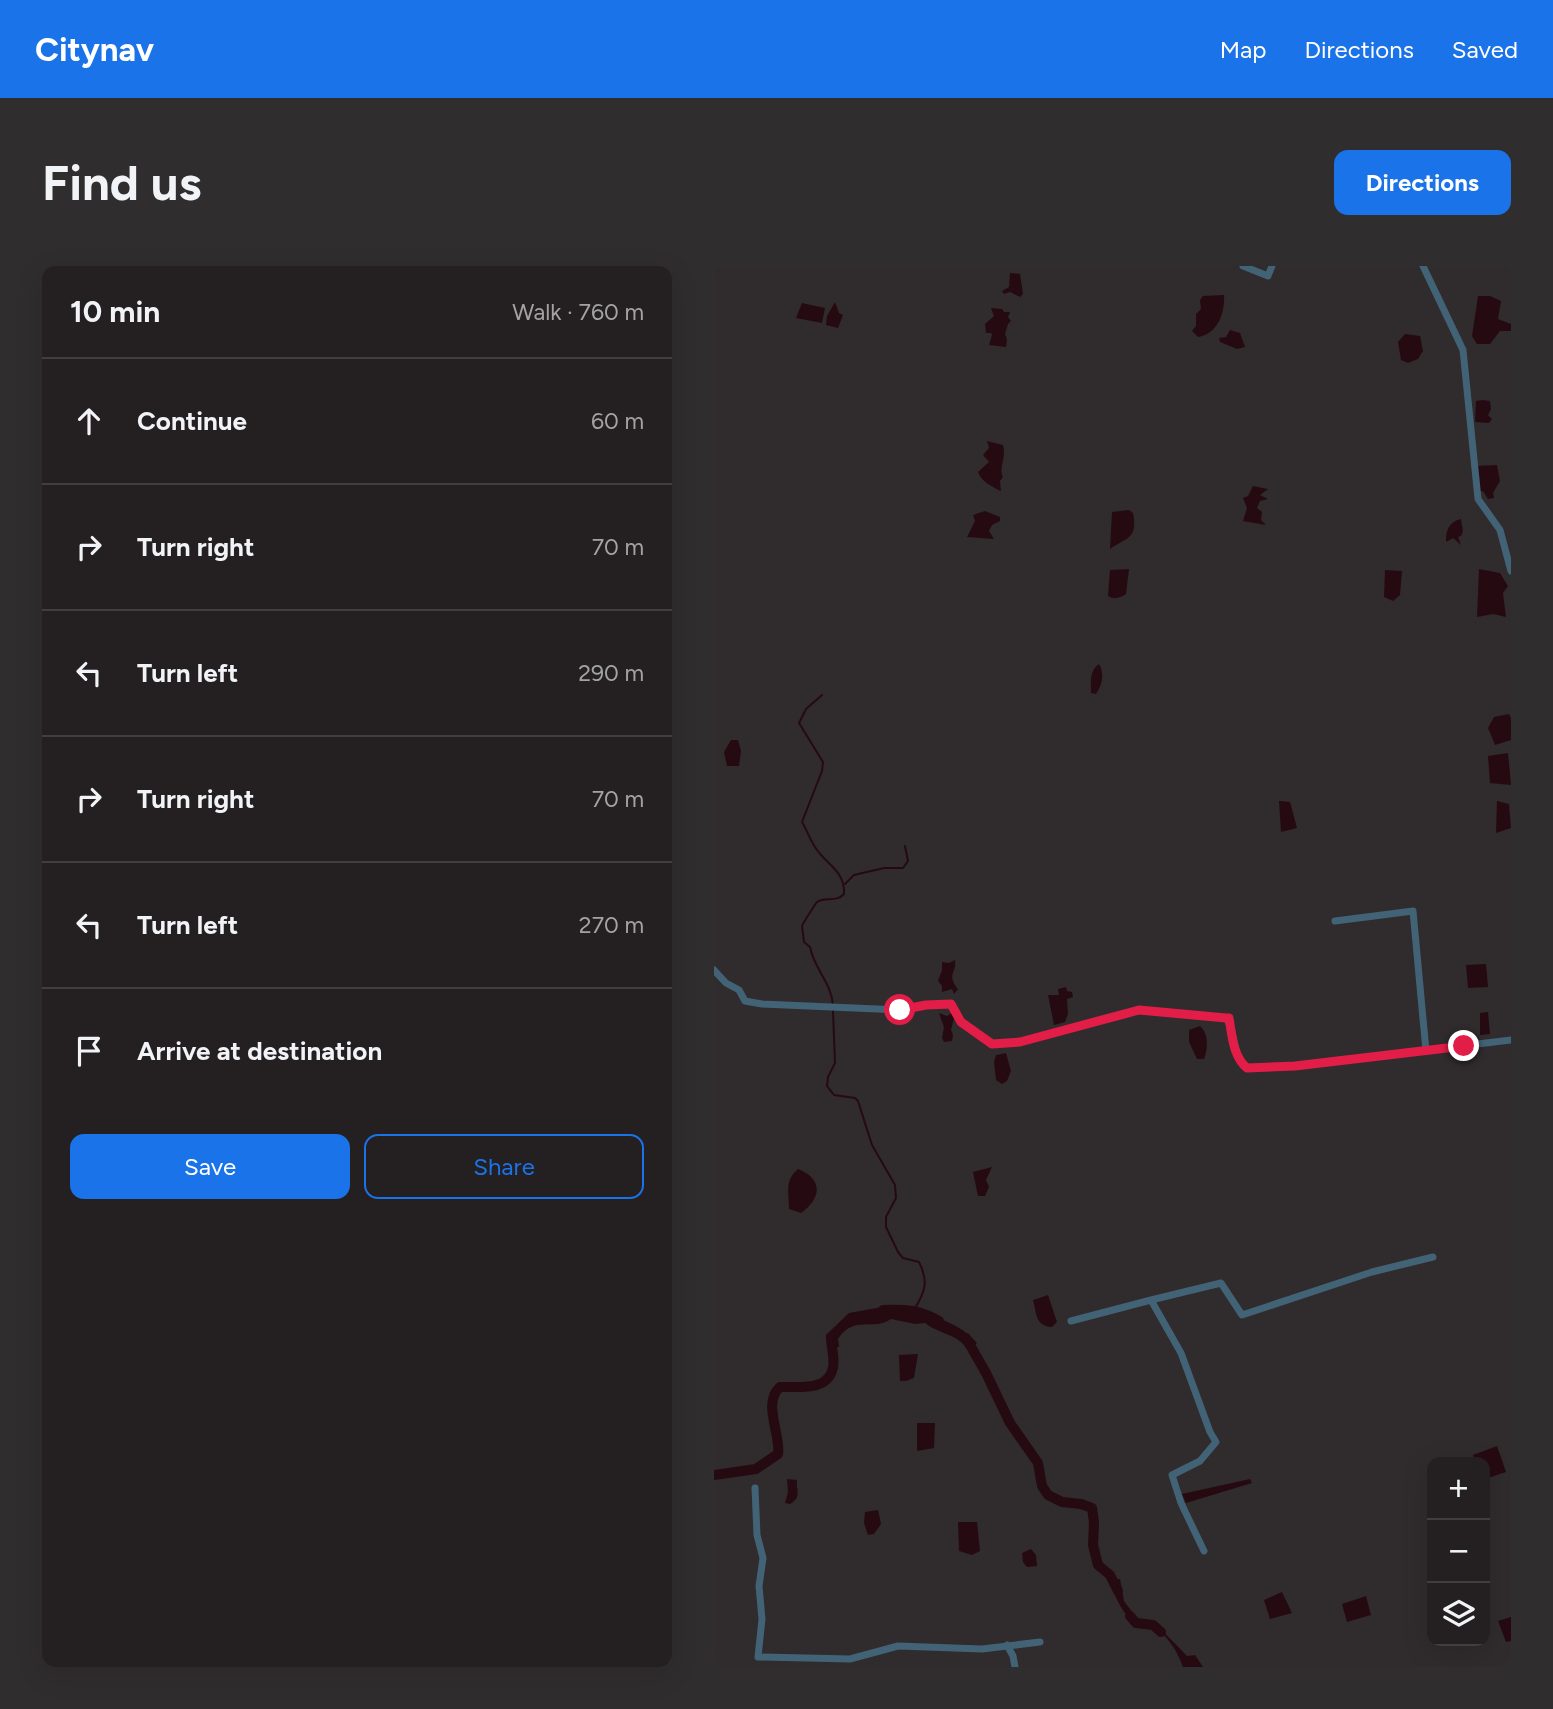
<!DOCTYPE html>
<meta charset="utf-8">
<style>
:root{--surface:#242021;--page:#302d2e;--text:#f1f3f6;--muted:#a3a3a5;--line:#413e3f;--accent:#1a73e8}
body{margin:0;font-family:Figtree,sans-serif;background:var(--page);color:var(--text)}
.controls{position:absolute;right:21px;bottom:21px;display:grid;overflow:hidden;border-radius:14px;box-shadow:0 7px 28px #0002}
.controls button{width:63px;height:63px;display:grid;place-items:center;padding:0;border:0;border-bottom:2px solid var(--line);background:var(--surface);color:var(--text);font:35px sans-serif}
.stop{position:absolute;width:21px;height:21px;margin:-16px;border:5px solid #e11d48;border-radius:50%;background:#fff}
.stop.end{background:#e11d48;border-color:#fff;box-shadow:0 2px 7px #0008}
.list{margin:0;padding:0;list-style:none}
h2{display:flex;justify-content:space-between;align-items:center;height:91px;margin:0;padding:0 28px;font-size:30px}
h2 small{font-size:23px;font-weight:400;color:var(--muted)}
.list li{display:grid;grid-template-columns:46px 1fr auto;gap:21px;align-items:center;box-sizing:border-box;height:126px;padding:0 28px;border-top:2px solid var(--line)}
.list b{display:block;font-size:26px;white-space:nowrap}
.list em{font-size:23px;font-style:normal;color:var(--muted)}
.actions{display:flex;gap:14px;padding:21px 28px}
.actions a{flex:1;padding:16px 0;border:2px solid var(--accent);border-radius:14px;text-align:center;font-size:24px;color:var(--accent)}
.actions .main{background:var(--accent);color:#fff}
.icon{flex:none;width:38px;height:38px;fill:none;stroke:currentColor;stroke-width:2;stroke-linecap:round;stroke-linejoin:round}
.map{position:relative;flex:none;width:797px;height:1401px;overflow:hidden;border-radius:14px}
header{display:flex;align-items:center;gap:42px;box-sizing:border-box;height:98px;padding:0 35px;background:var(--accent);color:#fff}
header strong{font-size:33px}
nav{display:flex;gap:38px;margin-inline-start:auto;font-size:24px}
.intro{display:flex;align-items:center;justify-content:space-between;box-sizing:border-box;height:168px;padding:0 42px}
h1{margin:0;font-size:49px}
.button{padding:18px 32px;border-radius:14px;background:var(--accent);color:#fff;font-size:24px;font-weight:700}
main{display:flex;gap:42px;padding:0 42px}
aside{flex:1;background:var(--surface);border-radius:14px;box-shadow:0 7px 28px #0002}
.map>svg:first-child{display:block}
.water{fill:#260a12}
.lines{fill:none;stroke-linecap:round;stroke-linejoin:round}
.stream{stroke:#260a12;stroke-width:2}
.river{stroke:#260a12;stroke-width:10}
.minor{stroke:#426276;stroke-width:7}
.route{stroke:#e11d48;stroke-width:9}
</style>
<header>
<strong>Citynav</strong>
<nav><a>Map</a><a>Directions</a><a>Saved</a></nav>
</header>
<div class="intro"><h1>Find us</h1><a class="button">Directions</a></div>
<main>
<aside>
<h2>10 min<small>Walk · 760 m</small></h2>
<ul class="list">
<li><svg class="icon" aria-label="ahead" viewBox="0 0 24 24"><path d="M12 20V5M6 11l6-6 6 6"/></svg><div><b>Continue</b></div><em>60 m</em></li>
<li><svg class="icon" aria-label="right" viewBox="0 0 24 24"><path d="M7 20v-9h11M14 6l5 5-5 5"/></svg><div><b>Turn right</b></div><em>70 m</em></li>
<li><svg class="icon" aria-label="left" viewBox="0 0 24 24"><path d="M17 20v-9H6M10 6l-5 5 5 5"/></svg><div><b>Turn left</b></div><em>290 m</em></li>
<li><svg class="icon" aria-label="right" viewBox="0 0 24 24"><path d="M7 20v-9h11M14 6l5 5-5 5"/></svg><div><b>Turn right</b></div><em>70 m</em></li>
<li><svg class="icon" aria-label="left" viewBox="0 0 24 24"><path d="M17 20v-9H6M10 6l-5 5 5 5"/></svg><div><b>Turn left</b></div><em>270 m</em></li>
<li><svg class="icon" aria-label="arrive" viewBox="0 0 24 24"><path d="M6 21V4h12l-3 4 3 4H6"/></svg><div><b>Arrive at destination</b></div></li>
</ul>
<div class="actions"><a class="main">Save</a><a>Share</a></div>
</aside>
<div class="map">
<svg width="797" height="1401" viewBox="0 0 797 1401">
<rect width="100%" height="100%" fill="#302b2c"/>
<path class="water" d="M296,7L306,8L309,28L306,31L296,26L290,28L288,25L295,21Z
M510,29C511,47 504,68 484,71L478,65L482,60V48L487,43L486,34L489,30Z
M764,30H776L787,35L784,53L797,58V65H786L776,78H763L758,70Z
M121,36L125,47L129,49L124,62L112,59L113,50Z
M88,37L111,42L108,57L82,52Z
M277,42L288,43L290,46H296L294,51L297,55L294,58L291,68L293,73L292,81L275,79L278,69L277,67H272L271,58L280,50Z
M516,64L526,67L531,81L523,83L506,76L505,72L512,71Z
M691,68L706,70L709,85L704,93L694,97L687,94L684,76Z
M769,134L776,135L777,143L774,149L778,153L775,157L761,156L762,135Z
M273,175L289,179C293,191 284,202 289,211L286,215L287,225C278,221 267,215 264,206L275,196L269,189L275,182Z
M783,199L786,215L779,227L780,232L774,233L769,225L764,226L761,200Z
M539,220L554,223L546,229L554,233L546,235L543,242L548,246L547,254L552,259L529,255L533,242L529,232L534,230Z
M415,244L419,247C424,273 413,271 396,283L398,246Z
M271,245L286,251V255L278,259L275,265L280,273L253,271L261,255L259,249Z
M747,253L749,265L747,270L744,271L747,279L739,272L732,276C732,263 735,256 747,253Z
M415,303L412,328C406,332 400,334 394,330L396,304Z
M765,303L786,307L794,320L789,327L792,351L779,348L763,351Z
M671,304L688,305L686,329L679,335L670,331Z
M385,398C391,408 388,419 382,428L377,427C377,416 375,405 385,398Z
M795,448L797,452V474L781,479L774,462L780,451Z
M17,474H24L27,485L25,500H13L10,486Z
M794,487L797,519L776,517L774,490Z
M565,535L576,536L583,562L567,566Z
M783,535L795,538L797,562L782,567Z
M241,694C243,707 232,708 244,723L240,728L238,723L228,726V720L224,715L228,704V696L235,697Z
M772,698L774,721L754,722L752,699Z
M352,721L353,725L358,726L359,731L353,733L354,748L351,756L340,759L334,729H345L344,723Z
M774,746L776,768L766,769V747Z
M225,747L233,750L238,747L241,748L237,764L239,769L238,775L230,776L228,772L230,761Z
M486,760C495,768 494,782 490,793H483L475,776V764Z
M292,787L297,805L293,815L288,818L282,814L280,796L282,789Z
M278,901L272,914L275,921L271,930H264L259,906Z
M84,903C110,913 107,933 87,947L75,943C75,927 70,915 84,903Z
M334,1029L343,1056L338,1061C321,1060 323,1048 319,1034Z
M168,1041C174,1042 179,1044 185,1045C214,1049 242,1053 263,1077L254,1084C244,1068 225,1068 211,1057L201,1058L177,1053C159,1066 140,1048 124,1073L125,1081H113L112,1069L135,1047Z
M204,1088L200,1112L192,1115H186L185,1089Z
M203,1157H221L220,1182L203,1185Z
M783,1180L792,1206L771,1213V1196H762L759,1189Z
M73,1213L83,1214C82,1225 88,1231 76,1238L71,1237L74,1226Z
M536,1213L538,1217L472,1237L468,1228Z
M164,1244L167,1258L160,1268L154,1269L150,1257L151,1246Z
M244,1256H263L266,1285L258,1289L245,1285Z
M317,1283L322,1289L323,1300L313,1301L309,1296L308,1287Z
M406,1313L410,1335L419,1347L417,1354L426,1358H442L473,1390L481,1389L489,1401H469C465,1388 451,1364 436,1360C435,1360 425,1360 424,1361C408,1348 401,1331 395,1314Z
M568,1326L578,1347L556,1353L550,1334Z
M652,1330L657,1349L633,1356L628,1338Z
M797,1351V1375L792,1376L784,1355Z"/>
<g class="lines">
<path class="stream" d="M108,429L92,443L85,457L109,496L108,505L88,556C93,564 96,574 101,581C112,599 131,604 130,628C122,637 111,630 103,636C102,637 89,657 88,660L90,676L96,681C100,703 118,717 119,740
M131,618L140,609L170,602H189L194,595L191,580
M119,745L121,797L114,811L113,820L120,829L141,832L144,835L158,879L181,919L182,932L172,951V961L184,986L189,992L205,996C215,1016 211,1026 200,1044"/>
<path class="river" d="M169,1044C191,1043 206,1044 225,1055
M252,1072L272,1107L296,1157L324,1197L328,1220L334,1229L348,1236L367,1238L378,1242L380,1256L379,1279L384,1299L396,1309L404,1325
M0,1209L42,1203L64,1188C67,1168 48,1137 66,1121C82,1120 111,1126 118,1105C122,1096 117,1081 117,1071
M416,1350L422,1357L439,1359L447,1366"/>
<path class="minor" d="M529,0L554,10L558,0
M709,0L749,84L764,233L786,264L797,305
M621,655L699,645L712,785
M0,704L12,717L25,724L31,735L48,738L186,744L212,739L237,738L247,756L278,778L306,776L425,744L512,752C522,764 517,788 533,802L581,800L797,774
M357,1055L437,1034
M41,1222L43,1269L49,1292L45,1320L48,1353L44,1391L136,1393L184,1380L268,1383L326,1376
M490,1285L467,1237L458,1209L486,1195L502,1176L496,1166L467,1087L437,1034L507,1017L528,1049L658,1006L719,991
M293,1379L299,1390L301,1401"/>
</g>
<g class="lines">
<path class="route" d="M186,744L212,739L237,738L247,756L278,778L306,776L425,744L512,752H515C518,769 519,791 533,802L581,800L750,780"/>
</g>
</svg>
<div class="controls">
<button>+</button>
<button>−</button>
<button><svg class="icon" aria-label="layers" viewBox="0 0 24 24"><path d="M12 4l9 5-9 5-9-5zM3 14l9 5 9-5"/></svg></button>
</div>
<div class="stop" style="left:186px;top:744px"></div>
<div class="stop end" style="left:750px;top:780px"></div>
</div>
</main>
